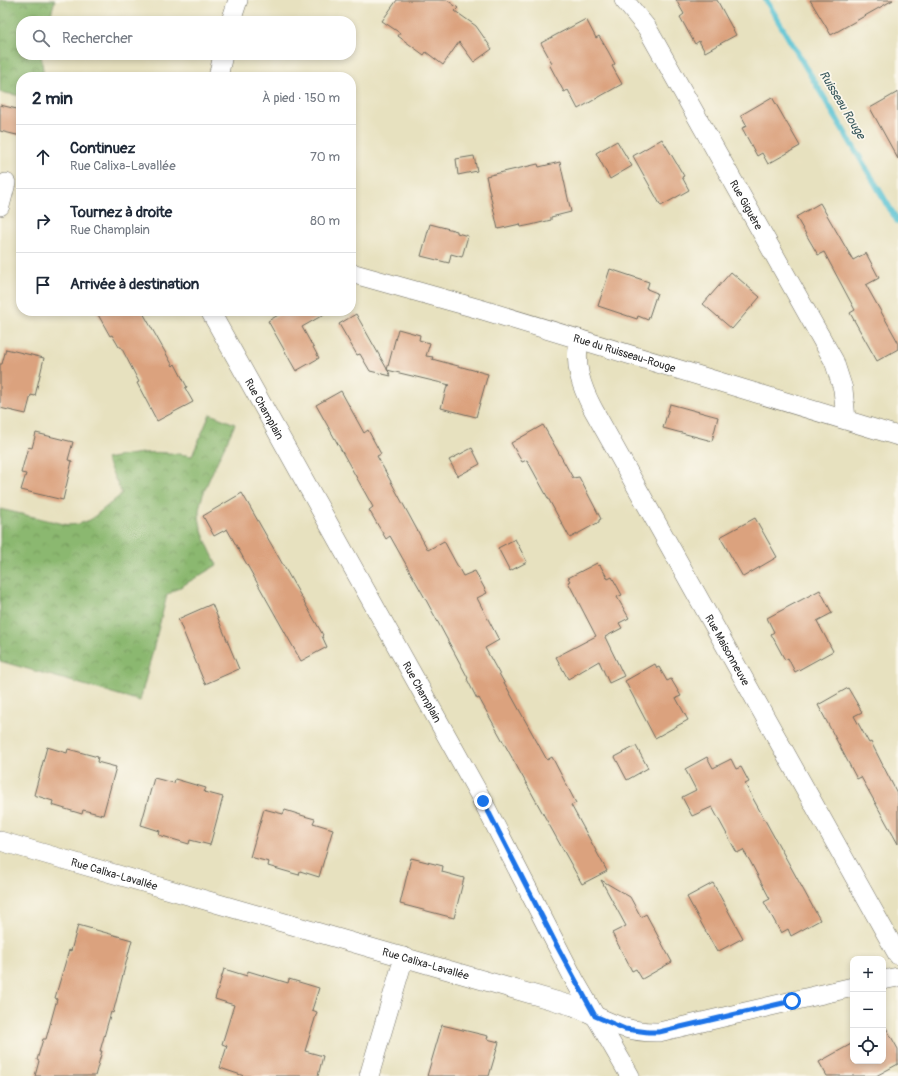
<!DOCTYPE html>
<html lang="fr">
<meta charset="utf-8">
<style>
:root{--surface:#fff;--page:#f2f2f3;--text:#1f2937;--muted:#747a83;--line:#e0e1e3}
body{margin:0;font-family:Pangolin,sans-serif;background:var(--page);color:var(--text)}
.controls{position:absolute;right:12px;bottom:12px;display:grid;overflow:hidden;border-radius:8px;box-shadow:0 2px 6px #0003}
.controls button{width:36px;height:36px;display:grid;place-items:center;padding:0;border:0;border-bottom:1px solid var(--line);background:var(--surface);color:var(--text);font:20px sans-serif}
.stop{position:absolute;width:12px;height:12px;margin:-9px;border:3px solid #1a73e8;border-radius:50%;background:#fff}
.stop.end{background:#1a73e8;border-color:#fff;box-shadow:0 1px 4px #0008}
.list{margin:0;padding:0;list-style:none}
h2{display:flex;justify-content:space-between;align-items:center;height:52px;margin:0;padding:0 16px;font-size:17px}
h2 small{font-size:13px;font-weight:400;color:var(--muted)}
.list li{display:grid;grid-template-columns:26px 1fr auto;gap:12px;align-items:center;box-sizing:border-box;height:64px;padding:0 16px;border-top:1px solid var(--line)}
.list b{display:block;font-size:15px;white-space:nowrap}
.list p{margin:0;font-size:13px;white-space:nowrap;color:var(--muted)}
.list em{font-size:13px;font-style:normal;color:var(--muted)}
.icon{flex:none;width:22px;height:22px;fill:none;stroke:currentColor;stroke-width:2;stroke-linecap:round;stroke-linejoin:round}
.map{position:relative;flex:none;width:898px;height:1076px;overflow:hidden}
.search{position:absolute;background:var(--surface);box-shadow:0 2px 6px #0003;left:16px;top:16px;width:340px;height:44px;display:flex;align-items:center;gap:10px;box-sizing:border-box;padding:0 14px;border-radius:16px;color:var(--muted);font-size:15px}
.panel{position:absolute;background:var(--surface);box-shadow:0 2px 6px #0003;left:16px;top:72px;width:340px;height:244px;border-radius:16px}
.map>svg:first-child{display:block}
.forest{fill:url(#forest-crowns);stroke:#5b724d}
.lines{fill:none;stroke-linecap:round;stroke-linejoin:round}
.stream{stroke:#58c2d3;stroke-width:6}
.building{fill:#dba27e}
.street-casing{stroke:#6d6b5f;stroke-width:20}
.street{stroke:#fff;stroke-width:19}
.route{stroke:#1a73e8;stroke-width:5}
.labels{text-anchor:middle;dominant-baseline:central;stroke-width:3.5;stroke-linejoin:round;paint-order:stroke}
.street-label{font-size:11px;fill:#2b2b2b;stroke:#fbf7ec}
.water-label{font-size:12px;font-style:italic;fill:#38585d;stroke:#fbf7ec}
</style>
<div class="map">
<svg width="898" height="1076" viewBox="0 0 898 1076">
<defs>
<pattern id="forest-crowns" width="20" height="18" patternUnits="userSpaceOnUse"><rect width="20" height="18" fill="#8bb86f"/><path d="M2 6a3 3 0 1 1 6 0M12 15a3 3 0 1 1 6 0" fill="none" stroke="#72965b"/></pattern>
</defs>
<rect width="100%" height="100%" fill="#fbf7ec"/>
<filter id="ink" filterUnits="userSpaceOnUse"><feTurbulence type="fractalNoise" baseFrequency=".025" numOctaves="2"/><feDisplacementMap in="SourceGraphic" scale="8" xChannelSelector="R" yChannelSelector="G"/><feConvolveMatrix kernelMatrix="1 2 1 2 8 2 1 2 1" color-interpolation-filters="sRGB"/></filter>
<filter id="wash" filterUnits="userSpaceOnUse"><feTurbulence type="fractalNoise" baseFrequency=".012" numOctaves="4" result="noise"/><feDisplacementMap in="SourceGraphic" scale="16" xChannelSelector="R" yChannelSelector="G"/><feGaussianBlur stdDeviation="0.9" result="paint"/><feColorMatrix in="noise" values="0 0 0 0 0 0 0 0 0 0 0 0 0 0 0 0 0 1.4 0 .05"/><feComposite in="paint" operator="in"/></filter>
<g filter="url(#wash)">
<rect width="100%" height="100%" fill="#e7e1bf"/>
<path class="forest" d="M0,0H55L49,21H21V55H41L44,77H21V96L0,92Z
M210,414L235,424C227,443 198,496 199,513C199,531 210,549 217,565L167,595L140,701L0,661V509L68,525L79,524L90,520L122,494L106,459C141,452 157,450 192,456Z"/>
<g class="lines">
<path class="stream" d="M766,0L898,222"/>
</g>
<g id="blocks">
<path class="building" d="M397,0H447L458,8L455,11L476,26L492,49L474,62L459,42L443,65L426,52L424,55L398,36L400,33L382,21Z
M676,0H717L736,35L705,52L699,41L695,44L680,17L684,14Z
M810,0H893L831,35Z
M586,19L596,38L599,36L608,51L615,64L612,66L622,84L578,109L568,90L564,92L549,64L552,63L541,43Z
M898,92V159L870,108Z
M772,97L800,146L768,164L762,153L757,156L742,128L747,126L741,115Z
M0,105L21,110V136L0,131Z
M662,139L684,176L682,177L689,190L661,206L633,156Z
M617,141L632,166L610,179L596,153Z
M474,156L477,171L458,175L456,159Z
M560,162L571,212L551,217V220L531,225L521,227L520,224L498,229L486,176L538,164L539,167Z
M820,203L853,260L866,253L879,278L866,285L898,342V349L877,361L850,313L855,310L824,252L818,255L796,217Z
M430,224L457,231V233L468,236L462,257L451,254L449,263L421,256Z
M610,269L649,282L647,289L657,293L648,320L638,316L637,319L598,306Z
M731,272L760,297L732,329L703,304Z
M96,311H142L173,366L175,364L187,387L185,388L193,402L157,421L137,383L139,382L121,347H119L112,335L110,336Z
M285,311H330L302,327L319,358L296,371L268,321Z
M356,314L391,376L370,371L360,354L357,355L339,324Z
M398,329L420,335L419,340L430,343L426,356L433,357L432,359L488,374L476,417L441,408L447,386L450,385L387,370Z
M6,349L44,358L35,396L31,395L26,414L0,408V364H2Z
M341,391L364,433L368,430L381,454L377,456L428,550L444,541L463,576L475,571L487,593L477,598L499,640L485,648L547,760L552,757L576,803L571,805L607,871L582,884L479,698L477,699L467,679L468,678L426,600L390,536L386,539L369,510L373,507L316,405Z
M670,404L718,417L712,441L663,428Z
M543,425L573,478L579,477L601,519L599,520V522L570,538L527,460L522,462L511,443Z
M36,433L73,442L68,460L72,461L63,500L21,490L26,474L21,473L28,447L32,448Z
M472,448L480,464L458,476L449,460Z
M242,493L323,635L322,636L327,647L301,661L227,529L214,536L203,516Z
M755,518L777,557L743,577L720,537Z
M515,539L527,562L510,571L498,548Z
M597,563L598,566L600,565L608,579L612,577L622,595L617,597L629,618L619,623L622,628L605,637L624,676L609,683L599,661L568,679L556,657L596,636L568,582L570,581L568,578Z
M820,590L832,613L817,621L833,651L795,672L788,658L785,660L771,634L774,632L767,618Z
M212,604L239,669L205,684L178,619Z
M655,664L657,668L659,667L667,681L671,679L681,696L676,698L688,720L655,738L625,681Z
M848,688L862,712L854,716L869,743L871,742L898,795V844L861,777L857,779L818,705Z
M636,746L648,768L627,780L615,757Z
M47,747L67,753L68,749L98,757L97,762L116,767L103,815L83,810L82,814L52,805L53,801L34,795Z
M707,757L713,768L731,759L736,769L741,767L749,782L745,784L820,920L791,936L788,929L781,933L764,902L770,899L750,861L743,850L737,853L712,807L692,816L682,797L696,790L685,769Z
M154,778L174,783L175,779L206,788L204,792L223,797L210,845L190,840L189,844L159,835L160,831L141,825Z
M264,809L283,814L285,810L304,816L315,819L313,823L333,829L319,877L300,871L299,875L278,869L268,866L269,862L250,857Z
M411,858L443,866L442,872L464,878L454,918L400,904Z
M601,880L630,897L641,917L646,914L672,962L642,979L636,969L632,971L612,933L626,926Z
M713,883L743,938L717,952L687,897Z
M78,925L132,940L113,1013L111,1012L100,1051H102L95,1076H35L39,1061L37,1060L43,1039H46L57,999L55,998L69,950L71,951Z
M224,969L247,976L248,971L288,983L289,979L319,988L312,1010L317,1012L305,1051L323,1056L318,1076H244L220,1068L227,1046L222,1044L234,1005L215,999Z
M442,1025L488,1036L487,1039L499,1042L489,1076H427Z
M885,1026L898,1049V1064L876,1076H827L819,1062L853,1043V1061H883V1027Z"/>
</g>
</g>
<g filter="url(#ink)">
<use href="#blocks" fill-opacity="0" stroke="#6d6b5f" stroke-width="1"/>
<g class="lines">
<g class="street-casing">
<g id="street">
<path id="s1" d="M624,0L647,28L834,361L843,389L846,419"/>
<path d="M231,21L238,0"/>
<path d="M218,77L223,55"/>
<path d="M0,206L6,183"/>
<path id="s2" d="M351,273L483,310L898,436"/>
<path id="s3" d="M210,311L479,794L575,981L630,1076"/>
<path id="s4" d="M579,339C574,366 581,386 593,409L898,955"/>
<path id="s5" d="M0,841L573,1006C605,1019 622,1033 659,1032L853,987"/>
<path d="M883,980L898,977"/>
<path d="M369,1076L404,957"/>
</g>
</g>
<use href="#street" class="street"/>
</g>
</g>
<g class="lines" filter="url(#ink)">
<path class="route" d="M483,801L557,946L595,1016L625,1029L648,1032H659L792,1001"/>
</g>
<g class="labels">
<g class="street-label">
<text stroke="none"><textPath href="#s1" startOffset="239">Rue Giguère</textPath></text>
<text stroke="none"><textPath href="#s2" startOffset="285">Rue du Ruisseau-Rouge</textPath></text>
<text stroke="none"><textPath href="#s3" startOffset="112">Rue Champlain</textPath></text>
<text stroke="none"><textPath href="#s4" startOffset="349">Rue Maisonneuve</textPath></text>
<text stroke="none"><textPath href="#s3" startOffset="436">Rue Champlain</textPath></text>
<text stroke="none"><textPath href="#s5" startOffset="119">Rue Calixa-Lavallée</textPath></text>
<text stroke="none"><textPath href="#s5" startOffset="443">Rue Calixa-Lavallée</textPath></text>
</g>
<g class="water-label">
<text transform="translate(842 105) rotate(59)">Ruisseau Rouge</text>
</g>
</g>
</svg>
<div class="controls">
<button>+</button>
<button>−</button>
<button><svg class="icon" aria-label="locate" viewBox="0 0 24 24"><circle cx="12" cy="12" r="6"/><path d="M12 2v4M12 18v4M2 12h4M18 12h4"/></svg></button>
</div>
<div class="stop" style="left:792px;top:1001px"></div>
<div class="stop end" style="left:483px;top:801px"></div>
<div class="search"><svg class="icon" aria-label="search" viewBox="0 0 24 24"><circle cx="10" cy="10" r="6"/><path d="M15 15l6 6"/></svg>Rechercher</div>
<section class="panel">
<h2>2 min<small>À pied · 150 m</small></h2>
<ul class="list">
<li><svg class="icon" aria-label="ahead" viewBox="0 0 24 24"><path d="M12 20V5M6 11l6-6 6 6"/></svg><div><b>Continuez</b><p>Rue Calixa-Lavallée</p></div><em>70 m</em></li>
<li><svg class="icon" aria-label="right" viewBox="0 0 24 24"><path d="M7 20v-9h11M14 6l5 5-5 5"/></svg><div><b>Tournez à droite</b><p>Rue Champlain</p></div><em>80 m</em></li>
<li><svg class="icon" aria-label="arrive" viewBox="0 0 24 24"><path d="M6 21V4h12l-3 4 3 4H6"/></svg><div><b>Arrivée à destination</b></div></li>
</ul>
</section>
</div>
